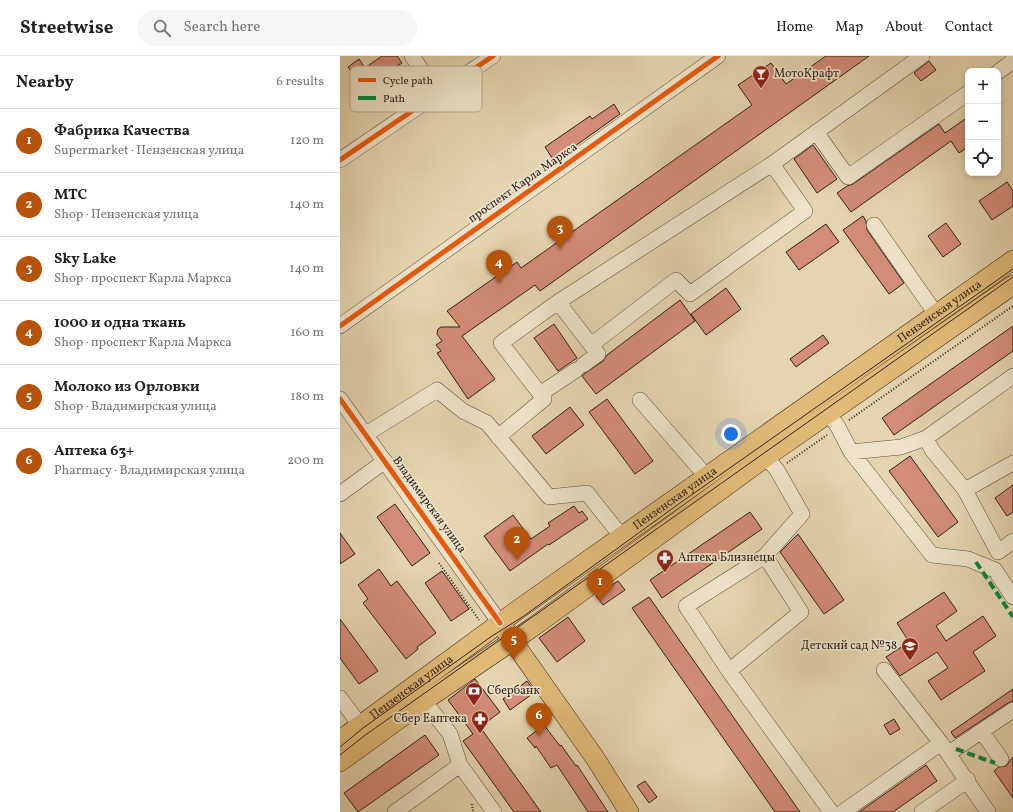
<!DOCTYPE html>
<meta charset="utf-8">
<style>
:root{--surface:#fff;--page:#f6f6f6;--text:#222;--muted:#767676;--line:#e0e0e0;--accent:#b45309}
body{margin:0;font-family:Vollkorn,serif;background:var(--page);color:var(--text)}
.controls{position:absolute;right:12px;top:12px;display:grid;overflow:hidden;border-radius:8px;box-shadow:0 2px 6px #0003}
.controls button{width:36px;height:36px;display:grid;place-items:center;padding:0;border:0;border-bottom:1px solid var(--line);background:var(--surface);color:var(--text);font:20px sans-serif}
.you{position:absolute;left:391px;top:378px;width:14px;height:14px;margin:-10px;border:3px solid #fff;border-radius:50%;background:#1a73e8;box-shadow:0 0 0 6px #1a73e833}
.badge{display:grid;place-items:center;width:26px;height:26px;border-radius:50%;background:var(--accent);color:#fff;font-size:13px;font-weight:700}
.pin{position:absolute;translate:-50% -33px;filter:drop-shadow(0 1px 2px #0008)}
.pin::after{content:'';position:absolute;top:21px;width:14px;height:12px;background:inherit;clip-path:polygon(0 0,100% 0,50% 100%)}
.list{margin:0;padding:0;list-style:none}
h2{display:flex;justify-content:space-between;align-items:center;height:52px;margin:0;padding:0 16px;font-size:17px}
h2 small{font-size:13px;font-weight:400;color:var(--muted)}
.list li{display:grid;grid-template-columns:26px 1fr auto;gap:12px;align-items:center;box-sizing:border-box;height:64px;padding:0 16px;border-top:1px solid var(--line)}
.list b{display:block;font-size:15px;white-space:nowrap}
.list p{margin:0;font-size:13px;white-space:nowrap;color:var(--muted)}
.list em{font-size:13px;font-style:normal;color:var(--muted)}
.icon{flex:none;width:22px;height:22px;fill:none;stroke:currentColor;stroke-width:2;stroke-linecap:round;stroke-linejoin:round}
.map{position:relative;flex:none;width:673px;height:756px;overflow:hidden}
header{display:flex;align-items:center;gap:24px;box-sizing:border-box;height:56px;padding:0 20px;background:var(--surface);border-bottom:1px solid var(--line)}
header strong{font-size:19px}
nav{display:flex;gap:22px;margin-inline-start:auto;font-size:14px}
.search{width:280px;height:36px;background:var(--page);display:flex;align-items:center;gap:10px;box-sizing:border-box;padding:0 14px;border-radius:22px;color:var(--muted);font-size:15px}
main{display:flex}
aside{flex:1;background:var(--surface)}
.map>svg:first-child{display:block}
.building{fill:#d48c76;stroke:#30211a}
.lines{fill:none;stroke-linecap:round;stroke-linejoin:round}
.minor-casing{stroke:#5d4e3f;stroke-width:16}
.major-casing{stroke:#30211a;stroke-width:20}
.path{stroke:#30211a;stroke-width:2;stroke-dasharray:1 2;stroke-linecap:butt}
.minor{stroke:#eee3ca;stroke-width:15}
.major{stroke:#e2ba77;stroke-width:19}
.tram{stroke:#30211a;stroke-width:1}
.quiet{stroke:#00873e;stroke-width:4;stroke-dasharray:8 4;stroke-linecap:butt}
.cycleway-casing{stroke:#eee3ca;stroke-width:8}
.cycleway{stroke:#e8590c;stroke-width:5}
.labels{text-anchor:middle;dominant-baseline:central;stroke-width:3.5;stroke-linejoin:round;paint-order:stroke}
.poi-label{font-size:12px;fill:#30211a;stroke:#eee3ca;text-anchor:start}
.street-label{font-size:12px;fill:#30211a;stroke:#eee3ca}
.key{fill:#eee3ca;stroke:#b5a995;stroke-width:1}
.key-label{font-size:11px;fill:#30211a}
</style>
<header>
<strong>Streetwise</strong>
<div class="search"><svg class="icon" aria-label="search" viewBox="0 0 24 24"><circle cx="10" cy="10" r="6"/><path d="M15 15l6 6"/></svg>Search here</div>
<nav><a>Home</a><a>Map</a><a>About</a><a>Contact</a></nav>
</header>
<main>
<aside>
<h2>Nearby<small>6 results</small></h2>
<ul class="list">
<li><span class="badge">1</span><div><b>Фабрика Качества</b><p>Supermarket · Пензенская улица</p></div><em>120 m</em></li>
<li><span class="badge">2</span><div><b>МТС</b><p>Shop · Пензенская улица</p></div><em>140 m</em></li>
<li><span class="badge">3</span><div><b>Sky Lake</b><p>Shop · проспект Карла Маркса</p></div><em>140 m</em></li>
<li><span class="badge">4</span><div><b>1000 и одна ткань</b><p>Shop · проспект Карла Маркса</p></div><em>160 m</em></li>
<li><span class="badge">5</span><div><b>Молоко из Орловки</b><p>Shop · Владимирская улица</p></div><em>180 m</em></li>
<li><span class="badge">6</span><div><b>Аптека 63+</b><p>Pharmacy · Владимирская улица</p></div><em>200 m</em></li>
</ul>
</aside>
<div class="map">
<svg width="673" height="756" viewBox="0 0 673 756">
<rect width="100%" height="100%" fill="#e5d4ae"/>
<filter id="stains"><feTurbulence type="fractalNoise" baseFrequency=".005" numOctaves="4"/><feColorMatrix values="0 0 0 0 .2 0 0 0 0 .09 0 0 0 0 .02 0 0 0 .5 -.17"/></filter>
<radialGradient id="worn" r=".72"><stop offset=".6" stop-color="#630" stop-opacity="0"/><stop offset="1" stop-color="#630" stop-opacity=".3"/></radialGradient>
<path class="building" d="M42,0H57L62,7L54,12L68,32L56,40L50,32L22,50L14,39L23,33L8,11L19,3L25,12Z
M486,0H529L200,235L195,229L122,280L155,323L128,343L97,297L101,295L96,289L102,285L97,278L98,273L101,271H120L107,255L177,206L181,212L412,49L398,29L431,7L446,28Z
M589,5L596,14L581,25L574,17Z
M274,48L280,58L214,105L205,91L250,60L252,63Z
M628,61V91L619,97L611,85L511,156L497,137L507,130L513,128L599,68L605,77Z
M473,89L497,123L477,137L454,103Z
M667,126L673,135V150L652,164L639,145Z
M523,160L526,165L527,174L564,227L549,238L503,174Z
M606,167L621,188L603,201L588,180Z
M486,168L499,186L459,214L446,196Z
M386,232L401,253L366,279L351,258Z
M340,244L355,265L256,338L242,320L244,318L263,305L267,299Z
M214,268L237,302L218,315L194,282Z
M673,270V295L554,379L542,362Z
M483,279L489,287L456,311L450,303Z
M267,343L313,405L295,418L249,356Z
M230,351L244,369L206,398L192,380Z
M570,400L618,466L598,481L549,415Z
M673,429V456L667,460L655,442Z
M55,448L90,497L72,510L37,461Z
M234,450L239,457L242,455L248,463L209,489L208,488L170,515L144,480L173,459L191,483L210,470L208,467Z
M410,456L422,473L322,542L310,524Z
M0,477L15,498L0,508Z
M458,478L504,544L484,558L440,496Z
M39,513L51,530L57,525L96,577L77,591L78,593L66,603L23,547L28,543L18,529Z
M102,515L129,553L111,565L85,527Z
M278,525L285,534L263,549L256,540Z
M604,536L617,555L596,570L606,585L643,560L656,580L633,596L645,615L601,644L588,625L608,612L597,596L560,620L546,601L569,586L557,567Z
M309,541L460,756H435L292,552Z
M228,561L245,585L217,606L199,582Z
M0,563L38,615L19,628L0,602Z
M135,623L160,656L140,671L201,756H174L123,685L133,678L108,644Z
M187,625L195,636L170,654L163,643Z
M673,633V645L668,647L615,682L611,676Z
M554,663L560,673L550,679L544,669Z
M204,669L220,690L221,689L236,710L237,709L268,756H248L217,709L211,712L196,690L195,692L187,682Z
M85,679L99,699L18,756L4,737Z
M673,701V742L654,715L659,711L666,710Z
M586,709L597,725L553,756H519Z
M305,725L317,741L309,747L297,730Z"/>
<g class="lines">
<g class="minor-casing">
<path id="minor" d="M72,0L98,38
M658,16L673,5
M476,76L508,121L628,37
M0,104L153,0
M534,169L596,258
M218,246L251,289L336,224L350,238L465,155L432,108
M0,270L378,0
M243,309L258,298L251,289
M673,320L586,382L592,394L625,434L658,496L673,485
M200,338L236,314
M0,343L160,567
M300,344L366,420
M489,358L498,371L511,396L592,499L628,503L655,514L673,541
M26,378L97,334L123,355L147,367L209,441L247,437L282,481
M158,381L204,343L161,287L218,246L432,108L582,0
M511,396L561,391L586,382
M426,401L437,414L462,458L425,500L346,550L389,615L491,756
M625,434L673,407
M0,438L45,405
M544,614L601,687
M389,615L461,556L425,500
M0,642L20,669
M84,645L110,678L120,709L154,756
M642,676L661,703
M609,697L673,654
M55,756L120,709
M503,756L601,687L648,756
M582,756L628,724"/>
</g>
<g class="major-casing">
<g id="major">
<path d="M165,574L255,702L289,756"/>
<path id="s1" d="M0,684L179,553L673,204"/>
<path d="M0,706L84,645L193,571L426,401L673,229"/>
</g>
</g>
<path class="path" d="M509,364L673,250
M447,407L487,379
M99,507L139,564
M132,748L133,756"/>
<use href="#minor" class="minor"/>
<use href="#major" class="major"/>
<path class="tram" d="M0,691L23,672L152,580L184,560L340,447L673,213
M0,699L24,680L673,221"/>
<path class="quiet" d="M636,506L673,561
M616,693L655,707"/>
<g class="cycleway-casing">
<path id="cycleway" d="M0,104L153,0
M0,270L378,0
M0,343L160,567"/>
</g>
<use href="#cycleway" class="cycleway"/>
</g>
<defs>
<g id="bar-pin" transform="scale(0.9)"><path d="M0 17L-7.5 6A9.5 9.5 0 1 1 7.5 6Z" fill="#8f2418" stroke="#eee3ca"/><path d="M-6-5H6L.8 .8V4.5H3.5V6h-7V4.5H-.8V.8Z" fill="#fff"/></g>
<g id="pharmacy-pin" transform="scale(0.9)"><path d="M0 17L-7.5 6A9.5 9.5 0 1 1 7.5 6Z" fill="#8f2418" stroke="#eee3ca"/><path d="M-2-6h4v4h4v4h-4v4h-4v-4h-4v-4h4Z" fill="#fff"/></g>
<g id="school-pin" transform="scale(0.9)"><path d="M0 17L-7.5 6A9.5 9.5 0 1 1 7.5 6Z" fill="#8f2418" stroke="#eee3ca"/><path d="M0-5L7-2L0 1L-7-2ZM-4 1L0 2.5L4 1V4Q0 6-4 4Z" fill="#fff"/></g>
<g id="bank-pin" transform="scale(0.9)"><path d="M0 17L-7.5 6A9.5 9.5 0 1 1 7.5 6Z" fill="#8f2418" stroke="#eee3ca"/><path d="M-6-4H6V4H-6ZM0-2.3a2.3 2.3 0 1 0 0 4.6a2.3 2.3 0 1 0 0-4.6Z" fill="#fff"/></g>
</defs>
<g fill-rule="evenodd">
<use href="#bar-pin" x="421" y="18"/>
<use href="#pharmacy-pin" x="325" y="502"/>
<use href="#school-pin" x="570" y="590"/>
<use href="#bank-pin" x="134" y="635"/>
<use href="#pharmacy-pin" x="140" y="663"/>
</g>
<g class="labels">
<g class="poi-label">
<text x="434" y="18">МотоКрафт</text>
<text x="338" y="502">Аптека Близнецы</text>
<text x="557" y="590" text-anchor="end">Детский сад №38</text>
<text x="147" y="635">Сбербанк</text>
<text x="127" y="663" text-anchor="end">Сбер Еаптека</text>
</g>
<g class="street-label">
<text transform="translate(183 127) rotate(-35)">проспект Карла Маркса</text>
<text stroke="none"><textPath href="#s1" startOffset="737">Пензенская улица</textPath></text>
<text stroke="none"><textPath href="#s1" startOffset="413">Пензенская улица</textPath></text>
<text transform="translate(89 449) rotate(54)">Владимирская улица</text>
<text stroke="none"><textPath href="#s1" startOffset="89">Пензенская улица</textPath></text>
</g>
</g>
<rect x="10" y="10" width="132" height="46" rx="6" class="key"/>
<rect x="18" y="22" width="18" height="4" fill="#e8590c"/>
<rect x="18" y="40" width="18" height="4" fill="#00873e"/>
<g class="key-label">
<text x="43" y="28">Cycle path</text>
<text x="43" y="46">Path</text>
</g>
<rect width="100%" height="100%" filter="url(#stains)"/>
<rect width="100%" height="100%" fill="url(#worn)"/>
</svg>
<div class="controls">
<button>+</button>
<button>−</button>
<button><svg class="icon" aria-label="locate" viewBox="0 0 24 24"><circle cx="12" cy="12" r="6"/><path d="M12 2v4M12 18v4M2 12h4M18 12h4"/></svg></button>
</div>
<div class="you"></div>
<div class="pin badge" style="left:260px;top:546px">1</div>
<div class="pin badge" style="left:177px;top:504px">2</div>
<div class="pin badge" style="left:220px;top:193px">3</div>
<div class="pin badge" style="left:159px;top:227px">4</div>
<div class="pin badge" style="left:174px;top:604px">5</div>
<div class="pin badge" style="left:199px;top:680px">6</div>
</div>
</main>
